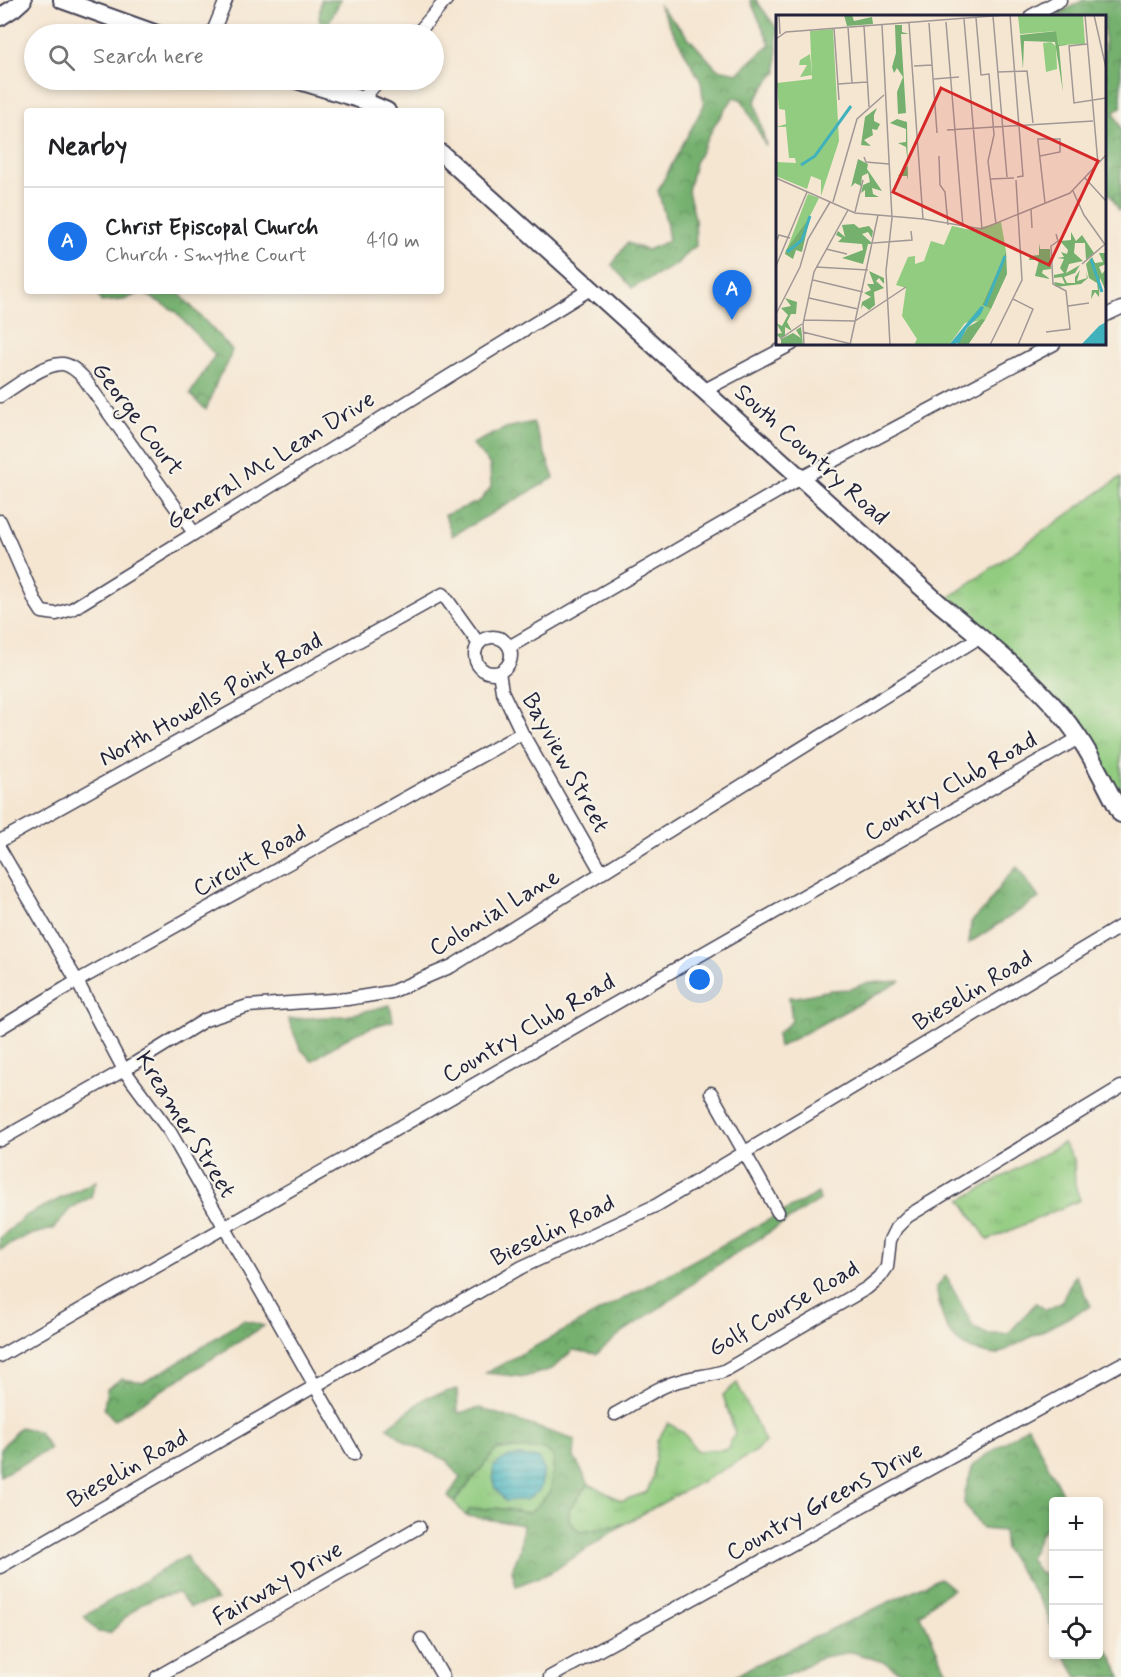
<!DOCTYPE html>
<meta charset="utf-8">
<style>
:root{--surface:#fff;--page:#f2f2f2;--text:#202124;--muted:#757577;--line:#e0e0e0;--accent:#1a73e8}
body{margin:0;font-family:Mynerve,sans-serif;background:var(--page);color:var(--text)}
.controls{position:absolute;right:18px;bottom:18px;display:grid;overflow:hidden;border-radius:6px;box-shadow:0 3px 9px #0003}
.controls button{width:54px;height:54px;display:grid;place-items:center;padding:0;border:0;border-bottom:2px solid var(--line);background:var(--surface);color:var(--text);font:30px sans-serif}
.you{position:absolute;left:700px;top:980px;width:21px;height:21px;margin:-15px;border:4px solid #fff;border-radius:50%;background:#1a73e8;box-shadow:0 0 0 9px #1a73e833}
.badge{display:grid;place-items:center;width:39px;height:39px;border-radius:50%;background:var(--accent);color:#fff;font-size:20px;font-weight:700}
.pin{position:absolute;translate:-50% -50px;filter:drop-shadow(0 2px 3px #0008)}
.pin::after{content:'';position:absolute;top:32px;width:21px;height:18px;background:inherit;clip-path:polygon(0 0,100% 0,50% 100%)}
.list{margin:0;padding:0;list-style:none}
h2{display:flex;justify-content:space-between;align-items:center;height:78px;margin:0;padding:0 24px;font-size:26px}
h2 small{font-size:20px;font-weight:400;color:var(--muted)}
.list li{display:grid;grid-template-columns:39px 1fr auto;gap:18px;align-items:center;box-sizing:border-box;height:108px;padding:0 24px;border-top:2px solid var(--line)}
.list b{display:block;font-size:22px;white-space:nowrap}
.list p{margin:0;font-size:20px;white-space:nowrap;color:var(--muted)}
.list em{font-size:20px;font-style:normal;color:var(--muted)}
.icon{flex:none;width:33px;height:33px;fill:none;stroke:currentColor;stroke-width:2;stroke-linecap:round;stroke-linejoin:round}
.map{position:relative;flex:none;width:1121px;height:1677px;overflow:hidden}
.search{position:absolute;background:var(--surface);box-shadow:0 3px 9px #0003;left:24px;top:24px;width:420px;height:66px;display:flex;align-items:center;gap:15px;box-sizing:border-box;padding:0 21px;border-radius:33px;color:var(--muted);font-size:22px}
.panel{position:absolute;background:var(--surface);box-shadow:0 3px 9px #0003;left:24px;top:108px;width:420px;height:186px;border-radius:6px}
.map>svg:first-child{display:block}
.grass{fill:url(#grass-tufts);stroke:#5a775e;stroke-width:1.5}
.forest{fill:url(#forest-crowns);stroke:#4c6954;stroke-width:1.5}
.water{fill:url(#water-rules);stroke:#326a7c;stroke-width:1.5}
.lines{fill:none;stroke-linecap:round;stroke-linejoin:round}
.street-casing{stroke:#423f52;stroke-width:15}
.secondary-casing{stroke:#423f52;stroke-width:20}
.street{stroke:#fff;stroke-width:12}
.secondary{stroke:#fff;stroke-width:16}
.labels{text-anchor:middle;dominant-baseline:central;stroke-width:4.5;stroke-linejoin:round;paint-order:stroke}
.street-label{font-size:24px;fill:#22223b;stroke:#f7f3e8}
.inset-river{fill:none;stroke:#41b1bc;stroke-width:3}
.inset-road{fill:none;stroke:#a19896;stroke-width:1.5}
.view{fill:#d62828;fill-opacity:0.15;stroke:#d62828;stroke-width:3}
.inset-edge{fill:none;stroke:#22223b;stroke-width:3}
</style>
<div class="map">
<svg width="1121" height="1677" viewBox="0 0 1121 1677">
<defs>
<pattern id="grass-tufts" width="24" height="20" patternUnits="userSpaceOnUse" patternTransform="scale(1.5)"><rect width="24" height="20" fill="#92cc80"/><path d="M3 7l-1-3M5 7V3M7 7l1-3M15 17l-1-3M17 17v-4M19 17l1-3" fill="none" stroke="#7eaf70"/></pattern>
<pattern id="forest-crowns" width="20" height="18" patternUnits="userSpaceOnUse" patternTransform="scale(1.5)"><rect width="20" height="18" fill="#75b06e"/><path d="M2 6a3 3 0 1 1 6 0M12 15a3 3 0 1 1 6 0" fill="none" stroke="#608f5c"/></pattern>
<pattern id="water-rules" width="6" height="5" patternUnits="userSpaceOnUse" patternTransform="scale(1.5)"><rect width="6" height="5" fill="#41b1bc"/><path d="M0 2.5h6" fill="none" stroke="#36909a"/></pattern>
</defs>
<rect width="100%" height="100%" fill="#f7f3e8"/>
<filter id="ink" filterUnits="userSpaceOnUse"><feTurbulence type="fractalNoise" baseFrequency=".0167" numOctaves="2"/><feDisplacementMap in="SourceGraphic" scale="12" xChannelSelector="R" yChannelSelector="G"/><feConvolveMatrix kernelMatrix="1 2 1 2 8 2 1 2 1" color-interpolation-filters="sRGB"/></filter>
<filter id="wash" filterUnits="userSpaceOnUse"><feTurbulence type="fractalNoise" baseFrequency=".008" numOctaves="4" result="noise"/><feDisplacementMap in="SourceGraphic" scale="24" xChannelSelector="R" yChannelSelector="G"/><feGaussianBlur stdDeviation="1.35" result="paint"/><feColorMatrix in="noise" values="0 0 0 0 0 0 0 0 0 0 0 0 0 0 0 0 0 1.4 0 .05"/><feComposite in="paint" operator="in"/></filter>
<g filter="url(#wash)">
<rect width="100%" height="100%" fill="#f5e6d2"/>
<path class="grass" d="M1121,477V814L1079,738L940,604Z
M1063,1143L1074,1159L1075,1185L1080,1200L988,1240L961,1200Z
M737,1383L765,1442L752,1454L624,1524L580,1532L569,1521V1509L589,1484L622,1501L647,1492L653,1476L657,1441L668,1423L684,1433L697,1451L727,1449L735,1433L723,1395Z
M497,1449H546L554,1457L551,1491L530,1513L495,1508L469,1510L466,1516L454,1502Z"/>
<path class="forest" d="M321,0H341L325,29L319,19Z
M750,0H756L777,29V73L769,80L755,101L766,146L742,100L734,97L715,124L695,163L688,191L695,218L696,246L688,251L676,265L632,288L612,265L627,243L647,250L669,241L666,221L658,190L704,105L701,82L658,4L717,69L738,73L770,44Z
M1084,0H1121V107L1114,112L1121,129V209L1119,210L1105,186L1104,16H1054Z
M96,291H177L232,350L227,365L219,376L206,410L190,394L215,355L175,311L142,292L124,300L101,302Z
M533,422L554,478L452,536L445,515L480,501L491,487L490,465L472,444L506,428Z
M1017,867L1039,898L969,943L971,922L986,907L1003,882Z
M901,981L779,1047L777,1034L792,1021L789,997H797L831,990L851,989L866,983Z
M390,1005L393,1021C359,1029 340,1041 312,1061L300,1048L288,1019L346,1016Z
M96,1181L91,1197L71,1208L53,1229L26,1236L0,1250V1238L25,1216Z
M818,1193L820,1200L705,1273L680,1294L620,1334L597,1354L573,1350L552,1369L525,1377L486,1373Z
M1075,1275L1091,1306L996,1355C949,1348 944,1330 936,1287L946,1276L974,1328L987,1334H1008L1036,1303L1046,1310L1061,1303Z
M243,1320L264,1326L114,1420L104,1408L107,1389L121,1379L144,1382L179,1362Z
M457,1389L458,1413L480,1408L575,1440L574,1457L589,1484L569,1509V1521L580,1532L624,1524L550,1573L516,1586L512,1570L520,1550L523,1525L466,1516L469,1510L495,1508L530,1513L551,1491L554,1457L545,1449H497L454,1502L448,1496L460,1478L447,1460L407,1443L387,1427L427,1397Z
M1028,1426L1065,1499L1063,1501L1054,1502L1053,1516L1039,1537L1030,1558L1039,1573L1053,1574V1630L1044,1607L1005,1549L1003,1531L982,1529L964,1503L965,1492L973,1465Z
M20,1427L39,1432L50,1449L0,1476V1449Z
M186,1556L203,1586L217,1600L190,1607L178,1593C140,1598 136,1608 110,1633L98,1632L84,1616Z
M940,1578L953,1589L932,1603L921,1615L949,1677H907L886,1663L852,1652L823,1657L782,1677H734L751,1667Z
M1099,1646L1109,1651L1121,1677H1077L1064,1655L1098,1654Z"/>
<path class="water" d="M521,1456L538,1458L544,1470L540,1490L526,1500L505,1501L494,1486L493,1467L507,1457Z"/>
</g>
<g filter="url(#ink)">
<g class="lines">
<g class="street-casing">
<path id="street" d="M1031,16L1060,0
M212,34L226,0
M417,34L446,0
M362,100L379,80
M1104,316L1121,308
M703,391L792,344
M0,396C15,387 46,362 63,364C71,365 78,372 83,377L194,533
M0,521L35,601L42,612L56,614L72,609L592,288
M475 655a18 18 0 1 1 36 0a18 18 0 1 1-36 0Z
M509,647L801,478L1054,344
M499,672L502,691L522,733L602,873
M0,841L443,594L479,644
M0,849L77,981L124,1070L170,1132L354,1454
M0,1028L77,981L522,733
M711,1093L778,1212
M0,1140L124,1070L205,1020L248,1006L347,999L391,992L452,966L980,637
M0,1356L1079,738
M615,1414C636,1403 659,1385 683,1380C697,1376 710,1376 724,1371L867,1288L880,1277L887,1267L890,1240L896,1228L908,1216L1121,1087
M0,1567L522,1267L657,1205L1121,926
M421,1639L443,1677
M157,1677L419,1527
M550,1677L1121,1364"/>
</g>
<g class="secondary-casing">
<path id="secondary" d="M62,0L157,34
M0,17L14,8L23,0
M296,80L362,100L387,111
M441,153L940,604C987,643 1045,687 1079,738C1095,761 1107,789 1121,814"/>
</g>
<use href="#street" class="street"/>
<use href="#secondary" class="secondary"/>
</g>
</g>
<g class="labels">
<g class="street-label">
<text transform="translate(137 419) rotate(53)">George Court</text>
<text transform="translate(811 455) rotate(42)">South Country Road</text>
<text transform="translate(271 461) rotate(-32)">General Mc Lean Drive</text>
<text transform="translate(211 700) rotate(-29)">North Howells Point Road</text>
<text transform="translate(565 763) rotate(61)">Bayview Street</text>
<text transform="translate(951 787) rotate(-30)">Country Club Road</text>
<text transform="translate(250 861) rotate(-29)">Circuit Road</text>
<text transform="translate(495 913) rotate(-31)">Colonial Lane</text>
<text transform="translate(973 991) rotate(-31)">Bieselin Road</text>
<text transform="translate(529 1029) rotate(-30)">Country Club Road</text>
<text transform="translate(185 1125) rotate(58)">Kreamer Street</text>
<text transform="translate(553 1231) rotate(-26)">Bieselin Road</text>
<text transform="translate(784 1309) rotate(-30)">Golf Course Road</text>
<text transform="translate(128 1469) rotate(-30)">Bieselin Road</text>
<text transform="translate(825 1502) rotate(-29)">Country Greens Drive</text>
<text transform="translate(278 1584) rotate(-30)">Fairway Drive</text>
</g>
</g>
<g transform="translate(776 15)">
<rect width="330" height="330" fill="#f5e6d2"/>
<path d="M32,179L43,183L24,221L11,234ZM225,207L230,236L206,290L215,294L209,305L189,308L173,330H138L141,324L126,301L130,273L120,270L132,242L139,241V249L148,246L155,226L168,230L176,211L195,215Z" fill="#92cc80"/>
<path d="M68,0H76L78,6L96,2L97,9L71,11ZM119,10H126V17L133,19H125L130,98L122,99L121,77L127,62L121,53L118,58L116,52L120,38ZM281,16L291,30L283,31L287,77L279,27L248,26L247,54L244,20ZM101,93L98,100V106L104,109L101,115L96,114L97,120L88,125L95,131L85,130L89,102ZM121,104L131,107L132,165L131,161H122L132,150L130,132L122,128L130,127V114L114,108ZM82,144L92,149L91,154L106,176L96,173L97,179L103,182H89V175L85,178L87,170L94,167L92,158L86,161L85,171L79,168L75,172ZM34,202L26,237L20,235L17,244L9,239L10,235ZM78,209L83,213L93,211L97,216L96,223L92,217L86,219L97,229H92L87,249L66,243L87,235L86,229L62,227L66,223L60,220L62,216L69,222L66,210ZM295,217L300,226L306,220L318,238L310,245L309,228H299L298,238L307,246L293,249L290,258L304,250L299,258L288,262L291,268H299V262L304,255L301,266L311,263L310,257L312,263L305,269L280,272L278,267L289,269L286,262L278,263V260L288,258L284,253L288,244L281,243L288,242L285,237L291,239L292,235L284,226L295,225ZM263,228L264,234H274L275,254L267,255L266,258L274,264L259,261L263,245H253L254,241L263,240ZM230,236L231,259L215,294L206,290ZM323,238H330V249L323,252L326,259L330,254L329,274L324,263L323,282L319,277L315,284L316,275H322L321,268L313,263L310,249L316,242L319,248L327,247ZM93,256L108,263V269L103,263L100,266L108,273L98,277L99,290L93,295L87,290L85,294L86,287L95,282L88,278L95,275L91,269H98ZM9,283L21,287L20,299H15L11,307L16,316L9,312V321L4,323L0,319L6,318L0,308L6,311L12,300L5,293L15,291ZM206,304L209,305L192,330H181L192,312ZM25,312L27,330H5V324L17,318L25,323L20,315Z" fill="#75b06e"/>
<path d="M307,0L309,29L282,30L280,16L244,19L242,1Z" fill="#92cc80"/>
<path d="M57,14L63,126L45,181V165L35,161L31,174L0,161L1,147L20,148L19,143H13L10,112H0L10,109L9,95L3,94L1,68L36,64L34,16Z" fill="#92cc80"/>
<path d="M275,27L280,31L281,54L270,57L267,28ZM34,39L36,60L24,62L31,50H23L24,45Z" fill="#92cc80"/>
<path d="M205,291L208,292L205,299L191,313L183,328L173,330ZM330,307V330H305L323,311Z" fill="#41b1bc"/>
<path class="inset-river" d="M25,150L39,141L75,91M11,237L26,225L34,201M315,244L326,277M209,291L229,241"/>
<path class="inset-road" d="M3,0L4,19M234,0L247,161L241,162M309,0L322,149M318,0L330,53M217,1L231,162M200,3L205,60L213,59L218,120L212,146L220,209M188,4L206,214M170,7L187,212M133,8L147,204M153,8L161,118M106,10L116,203L110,256L114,330M88,11L93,92M72,12L76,68M58,13L63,85M0,24L10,17L229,0M311,29L293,31L298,88L330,83M138,51L156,50M222,57L251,56L257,108M158,64L183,62M62,69L91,67M171,115L317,106M163,141L164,170L169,177L172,210M264,141L284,137V124H262V126L269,188M88,142L90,147L113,149M0,163L79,198L147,204L206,214L294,178L330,140M309,163L330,186M214,164L238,163M297,176L308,200L330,231M57,187L81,104L108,80M255,194L256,213M79,197L87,165M0,227L3,220L14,223M97,228L136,225L135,216M50,234L71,239M306,249L328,230M0,251L31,177M40,252L92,255M37,265L87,277M33,283L82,294M237,284L257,294L242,330M292,291L313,288M0,299L24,252L32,224L54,187M28,305L79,306L130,272M27,317L79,330M270,317L294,314L290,276L277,269L275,231L282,226L280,219M4,324L26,309M28,330L27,309L38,257L72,195M74,330L102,200M214,330L246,265L240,165"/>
<path class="view" d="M165,73L322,146L273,250L117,177Z"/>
<rect width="330" height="330" class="inset-edge"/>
</g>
</svg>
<div class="controls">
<button>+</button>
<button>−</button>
<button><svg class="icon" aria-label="locate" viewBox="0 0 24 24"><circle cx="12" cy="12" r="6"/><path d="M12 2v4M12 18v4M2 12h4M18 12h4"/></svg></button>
</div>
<div class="you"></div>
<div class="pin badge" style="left:732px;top:320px">A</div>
<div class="search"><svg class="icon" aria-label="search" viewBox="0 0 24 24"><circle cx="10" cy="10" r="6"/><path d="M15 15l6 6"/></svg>Search here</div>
<section class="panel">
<h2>Nearby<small></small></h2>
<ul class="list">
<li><span class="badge">A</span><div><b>Christ Episcopal Church</b><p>Church · Smythe Court</p></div><em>410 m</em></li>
</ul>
</section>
</div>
